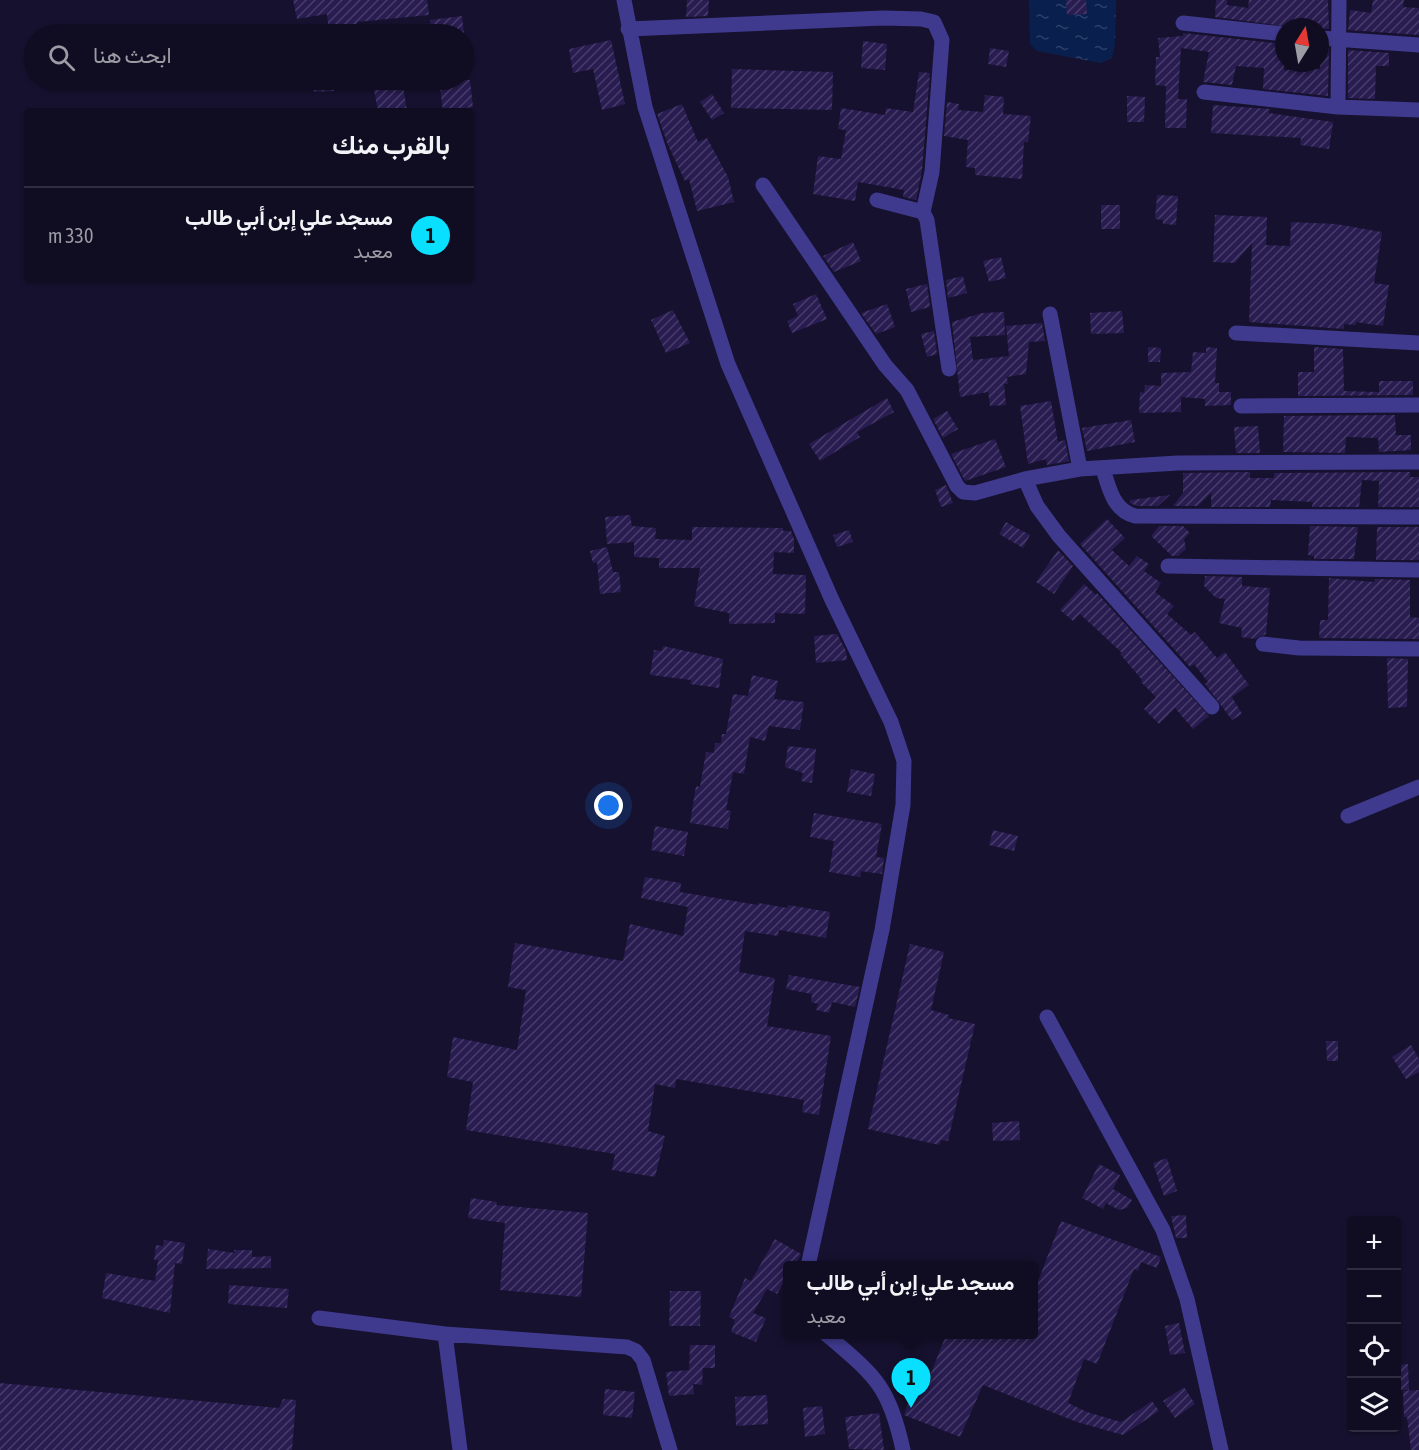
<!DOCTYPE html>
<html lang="ar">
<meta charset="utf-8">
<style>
:root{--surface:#100d22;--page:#19162a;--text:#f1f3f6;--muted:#9c9ca5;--line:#302d40;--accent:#09e0ff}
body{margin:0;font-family:"Asap Condensed",Vazirmatn,sans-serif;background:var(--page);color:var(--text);direction:rtl}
.controls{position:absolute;right:18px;bottom:18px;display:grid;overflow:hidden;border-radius:6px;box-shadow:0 2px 4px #0004}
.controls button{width:54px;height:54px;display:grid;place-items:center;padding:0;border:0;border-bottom:2px solid var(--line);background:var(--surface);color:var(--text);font:30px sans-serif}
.compass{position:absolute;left:1275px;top:18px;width:54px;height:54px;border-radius:50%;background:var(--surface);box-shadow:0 2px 4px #0004;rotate:11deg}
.you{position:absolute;left:609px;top:806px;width:21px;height:21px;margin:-15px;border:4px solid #fff;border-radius:50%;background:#1a73e8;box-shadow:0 0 0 9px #1a73e833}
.badge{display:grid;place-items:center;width:39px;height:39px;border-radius:50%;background:var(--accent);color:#111;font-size:20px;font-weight:700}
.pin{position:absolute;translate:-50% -50px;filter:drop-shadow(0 2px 3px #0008)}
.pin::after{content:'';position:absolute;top:32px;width:21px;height:18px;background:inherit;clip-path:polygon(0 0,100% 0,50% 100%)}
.popup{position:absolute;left:783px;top:1261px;width:255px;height:78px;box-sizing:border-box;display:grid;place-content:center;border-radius:6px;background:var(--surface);filter:drop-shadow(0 2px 4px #0005);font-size:20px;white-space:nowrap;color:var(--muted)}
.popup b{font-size:22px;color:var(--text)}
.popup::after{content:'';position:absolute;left:50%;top:100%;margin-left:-12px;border:12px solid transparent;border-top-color:var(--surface)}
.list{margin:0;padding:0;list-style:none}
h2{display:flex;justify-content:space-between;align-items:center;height:78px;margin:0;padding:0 24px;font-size:26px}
h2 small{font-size:20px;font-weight:400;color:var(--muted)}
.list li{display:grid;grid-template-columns:39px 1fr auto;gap:18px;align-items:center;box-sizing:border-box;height:96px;padding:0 24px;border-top:2px solid var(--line)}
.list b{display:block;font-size:22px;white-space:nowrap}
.list p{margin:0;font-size:20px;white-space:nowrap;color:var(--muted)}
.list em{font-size:20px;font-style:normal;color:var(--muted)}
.icon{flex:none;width:33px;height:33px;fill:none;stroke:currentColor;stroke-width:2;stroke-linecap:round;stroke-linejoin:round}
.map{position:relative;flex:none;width:1419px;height:1450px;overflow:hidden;direction:ltr}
.search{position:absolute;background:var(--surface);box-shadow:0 2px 4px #0004;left:24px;top:24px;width:450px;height:66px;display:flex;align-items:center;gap:15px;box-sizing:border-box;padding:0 21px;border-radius:33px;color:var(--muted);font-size:22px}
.panel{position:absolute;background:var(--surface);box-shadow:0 2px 4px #0004;left:24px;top:108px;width:450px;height:174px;border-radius:6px;direction:rtl}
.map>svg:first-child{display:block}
.water{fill:url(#water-ripples)}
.building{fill:url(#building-hatch)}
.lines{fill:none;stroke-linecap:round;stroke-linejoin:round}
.minor{stroke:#3f3a8e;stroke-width:15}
</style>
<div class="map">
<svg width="1419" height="1450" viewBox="0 0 1419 1450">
<defs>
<pattern id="water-ripples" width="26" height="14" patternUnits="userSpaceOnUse" patternTransform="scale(1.5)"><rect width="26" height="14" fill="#09204f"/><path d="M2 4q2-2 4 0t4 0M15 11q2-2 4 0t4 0" fill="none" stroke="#2d4069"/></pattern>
<pattern id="building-hatch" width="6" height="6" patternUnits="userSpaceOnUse" patternTransform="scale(1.5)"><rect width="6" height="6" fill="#281c50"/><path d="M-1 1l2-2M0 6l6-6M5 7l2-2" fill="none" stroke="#473d6a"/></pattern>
</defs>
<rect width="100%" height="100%" fill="#16112e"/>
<path class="water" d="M1029,0H1116L1115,44L1112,58L1101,63L1037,51L1030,44Z"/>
<path class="building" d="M293,0H427L429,15L357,22L358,30L329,33L327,14L297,19Z
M687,0H709L708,16L686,17Z
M1066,0H1086L1087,14L1067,15Z
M1216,0H1227V5L1248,8L1249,0H1328L1329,29L1291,27L1215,17Z
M1373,0H1404L1403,7L1419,8V35L1348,30L1350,10L1371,13Z
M462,16L464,34H432L430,20Z
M1183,33L1284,44V70L1320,69V48H1329L1328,96L1263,89L1264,68L1236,66L1232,85L1203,82L1209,52L1181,48L1178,99H1187L1186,128H1165L1166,86L1155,85L1156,57H1160L1158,38L1183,36Z
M611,40L625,104L602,110L593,69L573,73L569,49Z
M863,41L887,44L885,70L861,68Z
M990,48L1009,51L1006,67L988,64Z
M1348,50L1389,53V66H1376L1375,99L1348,98Z
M732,69L833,72L832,110L731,108Z
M919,72L930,73L922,171L916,200L903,197L904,190L858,182L855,201L813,194L818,156L841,159L846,130L838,129L841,108L885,115L886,108L913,112Z
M313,80H333L334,91L314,92Z
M372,80H402L407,111H378Z
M439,80H470L473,107L443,111Z
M712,94L724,113L712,120L700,102Z
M985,95L1004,97L1003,114L1031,116L1028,142H1024L1022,179L975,175V168L966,167L968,140L944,136L947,102L959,104L958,110L983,112Z
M1127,96L1145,97L1144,122H1127Z
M682,104L698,142L707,138L728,177L734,202L697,211L689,179L685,181L668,145L657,114Z
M1213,105L1270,109L1269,113L1333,122L1329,149L1300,145L1301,138L1211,133Z
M1157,195L1178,196L1176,225L1163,224V220L1155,219Z
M1101,205H1120V229H1101Z
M1215,215L1267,217L1266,245L1290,246L1291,222L1336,224L1382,232L1374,283L1389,285L1383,326L1356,322V325L1344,324V329L1249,322L1252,243L1235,263L1213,262Z
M853,242L861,261L834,272L823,256Z
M1001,257L1006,278L989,282L983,261Z
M963,276L967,293L948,298L946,280Z
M927,284L930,307L911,312L906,289Z
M816,294L827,319L792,333L787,321L798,316L793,304Z
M887,304L895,327L876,334L861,313Z
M673,310L690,343L666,353L651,320Z
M1122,311L1124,333L1091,334L1090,313Z
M1004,312L1005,335L970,337L973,360L1009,356L1006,326L1042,323L1045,341L1029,342L1026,374L1007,377L1008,384H1004L1006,405L990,406L988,392L960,397L952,322L982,313Z
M934,331L937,354L927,357L921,334Z
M1148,347L1161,348L1160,362H1148Z
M1206,347L1217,348L1215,383H1219V392H1231V405L1205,406V399L1181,397V412L1139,413L1140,392L1144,393L1145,385L1161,386V373L1191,372L1193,352L1206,353Z
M1314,347L1343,349L1344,391L1379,392V381H1413V395L1298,396V372H1314Z
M887,398L894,412L857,432L860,437L820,461L809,444Z
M1051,401L1058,442L1065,440L1069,461L1047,465L1046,459L1028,464L1020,406Z
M947,411L958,429L943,438L933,419Z
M1395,415L1396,435H1411V450L1379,452L1378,438L1346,437L1345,453L1283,452L1284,416Z
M1131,420L1135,442L1087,451L1082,428Z
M1258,426L1260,453H1236L1234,427Z
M995,439L1006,467L965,481L951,454Z
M1250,472V478H1274V473L1410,472V477H1419V507H1378L1379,481L1362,480L1359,507H1312L1313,502L1271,500L1270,507H1211V493L1198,506H1173L1183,493V473Z
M946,485L953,503L941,507L935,490Z
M1170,495L1158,506H1137L1130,503V500Z
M630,515L632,526L656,528L655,539L692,540V527L783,528V531H791L794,539V553L774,552L773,574L806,575L805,614L775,613V623L729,624V613L694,606L700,568H659V558L634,557V542L607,544L605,517Z
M1107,519L1125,538L1112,550L1129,566L1137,556L1149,564L1144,571L1161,583L1155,592L1174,606L1167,614L1191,635L1195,632L1217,658L1225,652L1249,685L1232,697L1242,714L1232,720L1205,684L1208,682L1194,664L1190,667L1080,544Z
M1006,522L1030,535L1023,548L999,534Z
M1159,526H1183L1190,533L1184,539L1186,549L1178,556H1172L1151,536Z
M1310,526L1358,527L1354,559H1314V556L1308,555Z
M1377,527H1419V560H1376Z
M849,530L853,542L837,547L833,535Z
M607,547L613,572H619L621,592L600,594L597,562L593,563L590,551Z
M1058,550L1073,566L1054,594L1036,582Z
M1205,576L1242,577V586L1270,588L1266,634L1255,639L1241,637L1242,628L1219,623L1225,599L1216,598L1204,586Z
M1329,578L1374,582L1375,579L1410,580V617L1419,618V639L1319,638L1320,620H1328Z
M1084,584L1096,595L1097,593L1209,716L1193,729L1175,708L1159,724L1144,709L1156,697L1141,682L1142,680L1120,654L1122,653L1080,614L1073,621L1060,610Z
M837,634L846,651L847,660L816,663L814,636Z
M663,646L723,659L719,688L690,684L691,680L650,675L654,650L662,651Z
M1387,658L1408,659L1407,707L1388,708Z
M752,675L778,681L774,699L804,702L800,730L769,726L765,741L750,737L744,774L733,772L726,810L731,811L728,829L690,823L696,786L700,787L706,752L714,753L715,743H721L722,734H726L733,694L748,696Z
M788,746L816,749L812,783L801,781L803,773L785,767Z
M851,769L875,774L871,796L847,792Z
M814,813L882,824L876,857L884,858L882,874L861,871L860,877L829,872L834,841L810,837Z
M655,826L688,832L684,856L651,850Z
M993,830L1018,836L1014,851L989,845Z
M645,877L681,883L680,892L758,905L759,903L787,908L788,905L830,912L826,938L779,930L778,936L745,931L739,972L775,978L767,1026L831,1036L819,1115L802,1112L804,1100L676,1079L675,1088L655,1084L648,1131L665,1136L655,1177L612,1170L615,1154L466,1130L473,1082L447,1077L453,1037L517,1050L526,990L508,987L515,943L623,961L630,924L683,936L688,907L641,898Z
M910,944L944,952L931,1010L949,1015L948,1018L975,1024L948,1141L941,1140L939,1145L868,1129Z
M789,975L860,987L855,1007L832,1002L829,1013L816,1010L818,1004L811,1002L812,994L786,989Z
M1326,1041H1338V1061H1327Z
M1411,1045L1419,1059V1072L1406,1079L1392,1057Z
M1019,1121L1020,1140L993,1141L992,1123Z
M1167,1158L1177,1191L1164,1196L1153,1163Z
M1099,1164L1120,1175L1113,1189L1132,1200L1127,1208L1119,1210L1106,1203L1103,1209L1082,1198Z
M471,1198L497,1202L496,1205L588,1213L581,1297L500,1290L505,1223L468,1218Z
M1186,1215L1187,1238H1176L1171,1216Z
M1061,1221L1161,1257L1157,1268L1141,1262L1138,1271L1134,1269L1097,1364L1084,1359L1068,1403L1087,1412L1121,1422L1152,1401L1159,1411L1123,1435L1077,1422L983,1385L960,1437L904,1415L919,1374L929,1378L946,1335H1034V1292Z
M775,1239L801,1254L795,1266H788V1275L777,1294L767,1289L753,1313L766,1318L756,1342L731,1332L735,1320L729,1317L745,1278L751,1281Z
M164,1240L185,1243L182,1264L175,1263L170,1313L102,1298L106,1273L155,1281L158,1260H154L156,1245L163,1246Z
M208,1249L235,1253L234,1250H252V1257L271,1256V1268L206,1269Z
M229,1285L289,1289L287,1308L228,1304Z
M670,1291H701L700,1326H669Z
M1179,1323L1185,1353L1170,1355L1165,1326Z
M690,1345H715V1368H703L702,1385L693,1384L694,1394L669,1396L666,1372L689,1370Z
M1408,1364L1409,1390H1398L1397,1365Z
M0,1383L279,1408L283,1399L296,1400L292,1450H0Z
M1184,1387L1195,1404L1175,1418L1163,1401Z
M605,1389L635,1392L632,1418L603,1415Z
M1419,1390V1450H1411L1407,1417H1404L1403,1391Z
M767,1395L768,1424L736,1426L735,1397Z
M822,1406L825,1434L805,1437L803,1408Z
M879,1413L884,1450L849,1449L845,1417Z"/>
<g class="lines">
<path class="minor" d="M624,0L645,107L728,364L832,600L891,722L904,761L903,805L882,930L808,1266
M1183,23L1284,34
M628,29L883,18L921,19L934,22L942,40L932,172L923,212
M1320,38L1419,45
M1204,92L1338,107L1419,110
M1338,107L1339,0
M763,185L885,365L907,390L957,486L963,492L975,493L1025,479L1080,469L1178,463L1419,462
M877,200L923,212L927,220L949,369
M1050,314L1080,469
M1236,333L1419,343
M1241,406L1419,405
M1103,469C1109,489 1114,511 1135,516L1419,517
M1025,479L1037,506L1059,536L1212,707
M1168,566L1419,570
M1263,644L1299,648L1419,649
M1348,816L1419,787
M1047,1017L1163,1230L1187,1299L1221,1450
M319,1318L445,1334L460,1450
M445,1334L627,1347L636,1351L643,1360L670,1450
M826,1334C875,1376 889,1385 903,1450"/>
</g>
</svg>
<div class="controls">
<button>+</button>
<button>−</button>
<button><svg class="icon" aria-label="locate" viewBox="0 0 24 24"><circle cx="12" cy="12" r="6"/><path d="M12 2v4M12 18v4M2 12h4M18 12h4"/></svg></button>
<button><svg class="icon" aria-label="layers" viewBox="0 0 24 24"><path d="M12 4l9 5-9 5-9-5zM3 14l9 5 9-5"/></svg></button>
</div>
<svg class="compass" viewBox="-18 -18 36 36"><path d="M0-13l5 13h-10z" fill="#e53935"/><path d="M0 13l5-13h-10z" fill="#9c9ca5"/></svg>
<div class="you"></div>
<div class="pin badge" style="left:911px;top:1408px">1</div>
<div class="popup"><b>مسجد علي إبن أبي طالب</b>معبد</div>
<div class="search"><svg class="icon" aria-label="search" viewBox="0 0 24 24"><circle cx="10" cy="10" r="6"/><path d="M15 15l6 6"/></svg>ابحث هنا</div>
<section class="panel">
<h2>بالقرب منك<small></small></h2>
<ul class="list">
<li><span class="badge">1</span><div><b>مسجد علي إبن أبي طالب</b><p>معبد</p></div><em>330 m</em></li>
</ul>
</section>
</div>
